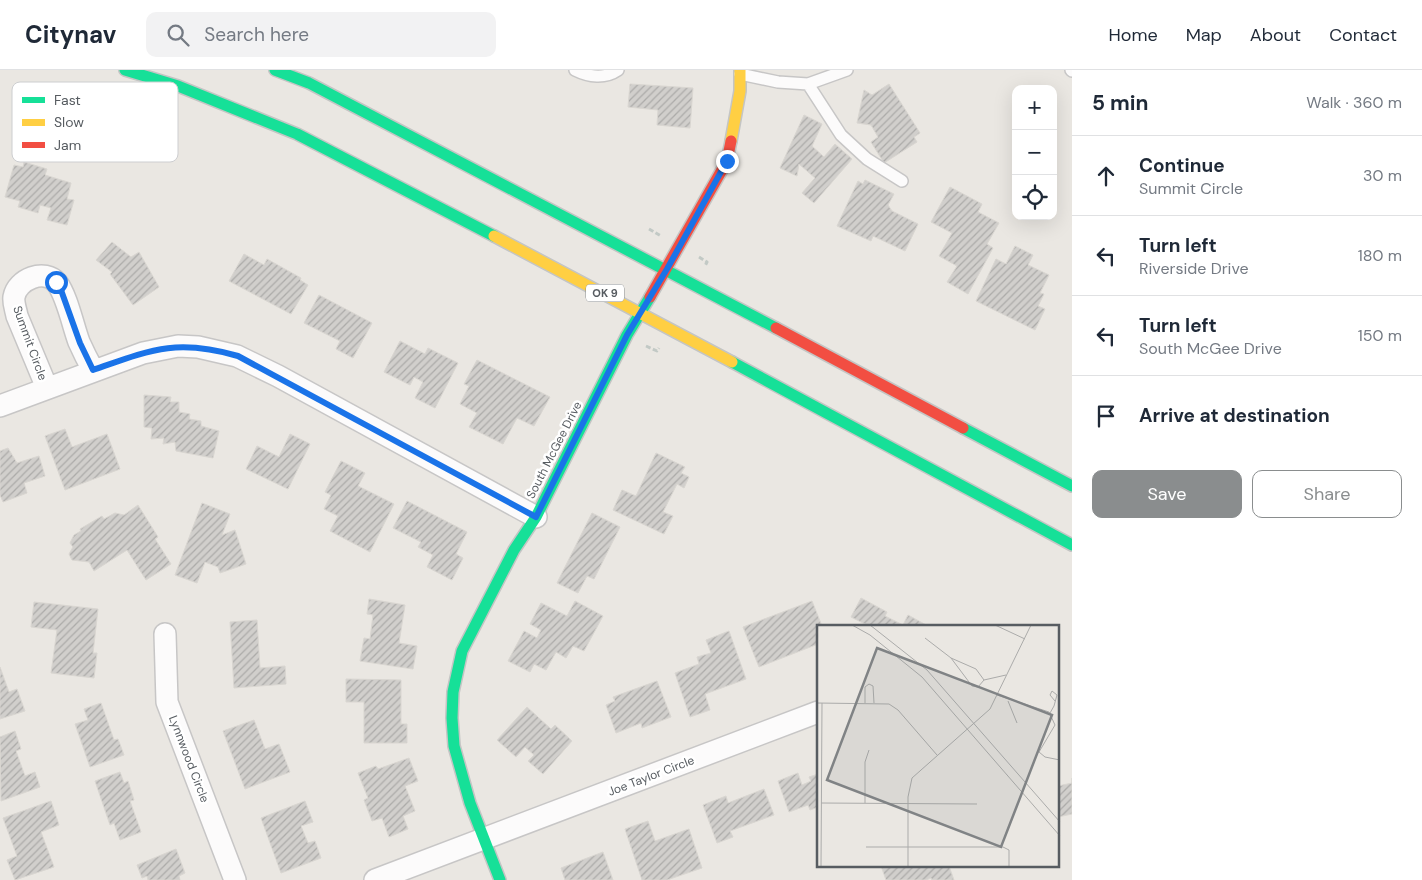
<!DOCTYPE html>
<meta charset="utf-8">
<style>
:root{--surface:#fff;--page:#f2f2f3;--text:#1f2937;--muted:#747a83;--line:#e0e1e3;--accent:#8a8d8e}
body{margin:0;font-family:"DM Sans",sans-serif;background:var(--page);color:var(--text)}
.controls{position:absolute;right:15px;top:15px;display:grid;overflow:hidden;border-radius:10px;box-shadow:0 5px 20px #0002}
.controls button{width:45px;height:45px;display:grid;place-items:center;padding:0;border:0;border-bottom:1px solid var(--line);background:var(--surface);color:var(--text);font:25px sans-serif}
.stop{position:absolute;width:15px;height:15px;margin:-11px;border:4px solid #1a73e8;border-radius:50%;background:#fff}
.stop.end{background:#1a73e8;border-color:#fff;box-shadow:0 1px 5px #0008}
.list{margin:0;padding:0;list-style:none}
h2{display:flex;justify-content:space-between;align-items:center;height:65px;margin:0;padding:0 20px;font-size:21px}
h2 small{font-size:16px;font-weight:400;color:var(--muted)}
.list li{display:grid;grid-template-columns:32px 1fr auto;gap:15px;align-items:center;box-sizing:border-box;height:80px;padding:0 20px;border-top:1px solid var(--line)}
.list b{display:block;font-size:19px;white-space:nowrap}
.list p{margin:0;font-size:16px;white-space:nowrap;color:var(--muted)}
.list em{font-size:16px;font-style:normal;color:var(--muted)}
.actions{display:flex;gap:10px;padding:15px 20px}
.actions a{flex:1;padding:11px 0;border:1px solid var(--accent);border-radius:10px;text-align:center;font-size:18px;color:var(--accent)}
.actions .main{background:var(--accent);color:#fff}
.icon{flex:none;width:28px;height:28px;fill:none;stroke:currentColor;stroke-width:2;stroke-linecap:round;stroke-linejoin:round}
.map{position:relative;flex:none;width:1072px;height:810px;overflow:hidden}
header{display:flex;align-items:center;gap:30px;box-sizing:border-box;height:70px;padding:0 25px;background:var(--surface);border-bottom:1px solid var(--line)}
header strong{font-size:24px}
nav{display:flex;gap:28px;margin-inline-start:auto;font-size:18px}
.search{width:350px;height:45px;background:var(--page);display:flex;align-items:center;gap:12px;box-sizing:border-box;padding:0 18px;border-radius:10px;color:var(--muted);font-size:19px}
main{display:flex}
aside{flex:1;background:var(--surface)}
.map>svg:first-child{display:block}
.building{fill:url(#building-hatch);stroke:#d9d6d1}
.lines{fill:none;stroke-linecap:round;stroke-linejoin:round}
.lane-casing{stroke:#c7c6c6;stroke-width:14}
.street-casing{stroke:#c7c6c6;stroke-width:24}
.fast-casing{stroke:#c4c5c4;stroke-width:14}
.slow-casing{stroke:#c4c5c4;stroke-width:14}
.jam-casing{stroke:#c4c5c4;stroke-width:14}
.path{stroke:#c2c9c5;stroke-width:3;stroke-dasharray:5 2.5;stroke-linecap:butt}
.lane{stroke:#fcfbfb;stroke-width:11}
.street{stroke:#fcfbfb;stroke-width:21}
.fast{stroke:#16e098;stroke-width:11}
.slow{stroke:#ffcf43;stroke-width:11}
.jam{stroke:#f24e42;stroke-width:11}
.route{stroke:#1a73e8;stroke-width:6}
.labels{text-anchor:middle;dominant-baseline:central;stroke-width:5;stroke-linejoin:round;paint-order:stroke}
.shield{fill:#fff;stroke:#898d90;stroke-width:1}
.shield-label{font-size:11px;font-weight:bold;fill:#575c61}
.street-label{font-size:12px;fill:#575c61;stroke:#fff}
.inset-road{fill:none;stroke:#ababaa;stroke-width:1}
.view{fill:#808385;fill-opacity:0.15;stroke:#808385;stroke-width:2.5}
.inset-edge{fill:none;stroke:#575c61;stroke-width:2.5}
.key{fill:#fff;stroke:#cdced0;stroke-width:1}
.key-label{font-size:14px;fill:#575c61}
</style>
<header>
<strong>Citynav</strong>
<div class="search"><svg class="icon" aria-label="search" viewBox="0 0 24 24"><circle cx="10" cy="10" r="6"/><path d="M15 15l6 6"/></svg>Search here</div>
<nav><a>Home</a><a>Map</a><a>About</a><a>Contact</a></nav>
</header>
<main>
<div class="map">
<svg width="1072" height="810" viewBox="0 0 1072 810">
<defs>
<pattern id="building-hatch" width="6" height="6" patternUnits="userSpaceOnUse" patternTransform="scale(1.25)"><rect width="6" height="6" fill="#d1cfcc"/><path d="M-1 1l2-2M0 6l6-6M5 7l2-2" fill="none" stroke="#acaba9"/></pattern>
</defs>
<rect width="100%" height="100%" fill="#eae7e2"/>
<path class="building" d="M630,14L693,18L690,58L657,55L658,40L628,37Z
M889,14L920,63L914,67L917,72L884,93L871,72L878,67L871,55L857,53L864,20L872,25Z
M804,45L822,54L812,76L824,87L835,74L852,89L814,133L802,123L815,108L799,94L797,106L780,98Z
M24,92L47,99L45,105L71,113L67,129L74,130L67,155L47,150L51,138L40,135L38,143L18,137L20,131L5,127L14,95L23,97Z
M865,110L894,124L888,135L892,141L918,154L905,181L873,166L871,171L837,156L858,111L863,114Z
M950,117L982,134L978,142L999,153L987,174L993,178L968,224L947,212L957,196L939,186L952,163L931,152Z
M112,172L131,187L139,182L159,217L133,235L110,204L112,202L96,190Z
M1015,176L1033,185L1028,195L1049,205L1040,223L1044,224L1038,236L1045,239L1035,260L976,231L996,189L1006,194Z
M244,184L264,195L267,189L301,208L300,210L308,215L291,244L229,211Z
M319,225L372,253L353,288L336,279L340,271L304,253Z
M400,271L425,284L428,278L458,293L435,338L415,328L423,312L414,307L410,315L384,302Z
M477,290L550,327L534,356L517,348L503,374L469,357L477,343L460,334L469,316L464,314Z
M144,325L171,327L170,332H179V342L190,344L189,349L201,351V356L219,361L213,388L176,381L175,372L163,374L164,368L151,369L152,358L144,357Z
M65,359L72,377L107,364L120,399L65,420L45,366Z
M290,364L310,374L288,419L246,399L257,376L279,387Z
M8,378L17,393L39,386L45,406L24,413L27,423L3,432L0,425V381Z
M656,383L685,397L681,403L689,407L684,418L677,414L663,442L673,446L664,464L613,440L622,420L636,426Z
M341,391L365,403L358,416L394,434L370,482L330,461L338,446L324,439L331,425L325,422Z
M407,431L467,462L456,484L463,488L452,510L427,497L433,485L418,477L421,472L393,458Z
M202,433L230,444L222,465L235,460L246,494L220,503L218,497L205,492L197,513L175,505Z
M138,435L158,467L155,469L171,494L146,510L127,480L94,501L89,492L72,490L69,484L73,477L70,473L74,465L81,461L80,459L102,446L104,449L115,443L124,445Z
M592,443L620,457L594,509L587,506L578,523L557,513Z
M861,528L887,542L885,546L903,555L908,545L928,556H869L851,547Z
M369,529L405,535L399,573L417,576L413,599L360,591L364,568L370,569L373,545L367,544Z
M575,531L603,546L584,581L573,576L566,588L556,582L546,600L534,594L530,602L508,591L524,561L537,568L541,560L530,554L541,533L567,546Z
M812,531L822,556H818V574L759,597L743,557Z
M34,532L98,539L93,583H97L94,608L51,603L57,560L31,557Z
M257,550L260,598L285,596L286,614L234,618L230,552Z
M729,561L746,609L705,624L710,640L690,647L675,603L699,594L697,587L711,583L706,570Z
M0,597L9,622L17,619L25,641L0,649Z
M346,609L401,610V654H407V673H364V632H346Z
M657,611L671,647L642,658L641,653L616,663L606,635L615,631L613,627Z
M101,633L114,670L118,669L124,685L90,697L75,654L88,650L84,639Z
M527,637L551,659L555,655L572,671L543,704L528,691L534,685L525,677L516,687L497,670Z
M254,650L265,679L279,674L290,702L245,719L223,661Z
M15,661L21,679L16,681L25,706L35,702L40,717L1,731L0,667Z
M409,688L418,711L405,716L415,741L403,746L408,759L389,767L382,748L372,751L364,730L368,728L358,703L376,696L378,699Z
M120,702L124,713L128,711L134,730L130,731L141,762L120,770L114,753L110,755L95,711Z
M798,703L802,715L811,711L809,707L818,704V737L810,740L808,735L789,742L778,711Z
M1072,708V744L1058,747V716L1072,713Z
M764,719L774,745L730,761L733,767L717,773L703,735L726,726L728,733Z
M51,731L59,755L41,762L54,797L15,810L7,790L17,786L3,748Z
M305,731L313,752L301,756L308,773L315,771L321,788L281,803L261,748Z
M648,751L655,771L689,759L702,798L667,810H642L625,759Z
M176,779L185,803L179,806L180,810H148L147,806L142,808L137,795Z
M603,782L613,810H565L561,798Z
M881,796H949L954,810H932L931,808L926,810H886Z"/>
<g class="lines">
<g class="lane-casing">
<path id="lane" d="M575,0C589,7 605,9 618,0
M1071,0L1072,1
M740,4L778,12L808,14L847,0
M808,14L841,65L867,89L902,111"/>
</g>
<g class="street-casing">
<path id="street" d="M47,318L17,246C16,240 13,233 14,227C17,209 45,198 57,213C67,226 73,256 79,272C83,281 88,291 93,300
M0,336L143,283L178,276L198,277L237,286L278,306L536,447
M165,564L167,632L235,810
M375,810L818,642"/>
</g>
<g class="fast-casing">
<path id="fast" d="M125,0L178,16L297,64L494,166
M275,0L309,13L776,258
M732,292L1072,475
M963,358L1072,416
M500,810L470,733L454,676L452,648L453,622L462,581L514,480L536,447L627,265L650,227"/>
</g>
<g class="slow-casing">
<path id="slow" d="M731,71L740,21V0
M494,166L732,292"/>
</g>
<g class="jam-casing">
<path id="jam" d="M650,227L727,91L731,71
M776,258L963,358"/>
</g>
<path class="path" d="M649,159L661,166
M699,187L707,192L705,196
M646,276L657,281L659,278"/>
<use href="#lane" class="lane"/>
<use href="#street" class="street"/>
<use href="#fast" class="fast"/>
<use href="#slow" class="slow"/>
<use href="#jam" class="jam"/>
</g>
<g class="lines">
<path class="route" d="M56,212L61,220L80,273L93,300C150,280 176,268 238,286L536,447L627,265L667,199L727,91"/>
</g>
<g class="labels">
<rect class="shield" x="586" y="214.5" width="38" height="17" rx="4"/>
<g class="shield-label">
<text x="605" y="223">OK 9</text>
</g>
<g class="street-label">
<text transform="translate(30 273) rotate(70)">Summit Circle</text>
<text transform="translate(554 380) rotate(-63)">South McGee Drive</text>
<text transform="translate(189 689) rotate(69)">Lynnwood Circle</text>
<text transform="translate(651 706) rotate(-21)">Joe Taylor Circle</text>
</g>
</g>
<g transform="translate(817 555)">
<rect width="242" height="242" fill="#eae7e2"/>
<path class="inset-road" d="M35,0L53,10L105,52L243,211M53,0L110,45L243,197M178,0L208,14M108,13L134,33L155,61L161,62L167,55L189,50M134,33L159,44L167,55M180,70L232,87L238,100L222,127L228,132L243,135M191,76L200,98M0,78L72,79L81,85L120,130M48,78V62L52,59L56,61L57,78M233,88L237,81L240,70L235,66L233,70L238,76M4,178L160,179M48,178V137L52,125M49,222H186L192,225V242M4,242L5,78M91,242V172L95,153L173,84L214,0"/>
<path class="view" d="M60,23L235,90L184,222L10,155Z"/>
<rect width="242" height="242" class="inset-edge"/>
</g>
<rect x="12" y="12" width="166" height="80" rx="8" class="key"/>
<rect x="22" y="27" width="23" height="6" fill="#16e098"/>
<rect x="22" y="49" width="23" height="7" fill="#ffcf43"/>
<rect x="22" y="72" width="23" height="6" fill="#f24e42"/>
<g class="key-label">
<text x="54" y="35">Fast</text>
<text x="54" y="57">Slow</text>
<text x="54" y="80">Jam</text>
</g>
</svg>
<div class="controls">
<button>+</button>
<button>−</button>
<button><svg class="icon" aria-label="locate" viewBox="0 0 24 24"><circle cx="12" cy="12" r="6"/><path d="M12 2v4M12 18v4M2 12h4M18 12h4"/></svg></button>
</div>
<div class="stop" style="left:56px;top:212px"></div>
<div class="stop end" style="left:727px;top:91px"></div>
</div>
<aside>
<h2>5 min<small>Walk · 360 m</small></h2>
<ul class="list">
<li><svg class="icon" aria-label="ahead" viewBox="0 0 24 24"><path d="M12 20V5M6 11l6-6 6 6"/></svg><div><b>Continue</b><p>Summit Circle</p></div><em>30 m</em></li>
<li><svg class="icon" aria-label="left" viewBox="0 0 24 24"><path d="M17 20v-9H6M10 6l-5 5 5 5"/></svg><div><b>Turn left</b><p>Riverside Drive</p></div><em>180 m</em></li>
<li><svg class="icon" aria-label="left" viewBox="0 0 24 24"><path d="M17 20v-9H6M10 6l-5 5 5 5"/></svg><div><b>Turn left</b><p>South McGee Drive</p></div><em>150 m</em></li>
<li><svg class="icon" aria-label="arrive" viewBox="0 0 24 24"><path d="M6 21V4h12l-3 4 3 4H6"/></svg><div><b>Arrive at destination</b></div></li>
</ul>
<div class="actions"><a class="main">Save</a><a>Share</a></div>
</aside>
</main>
